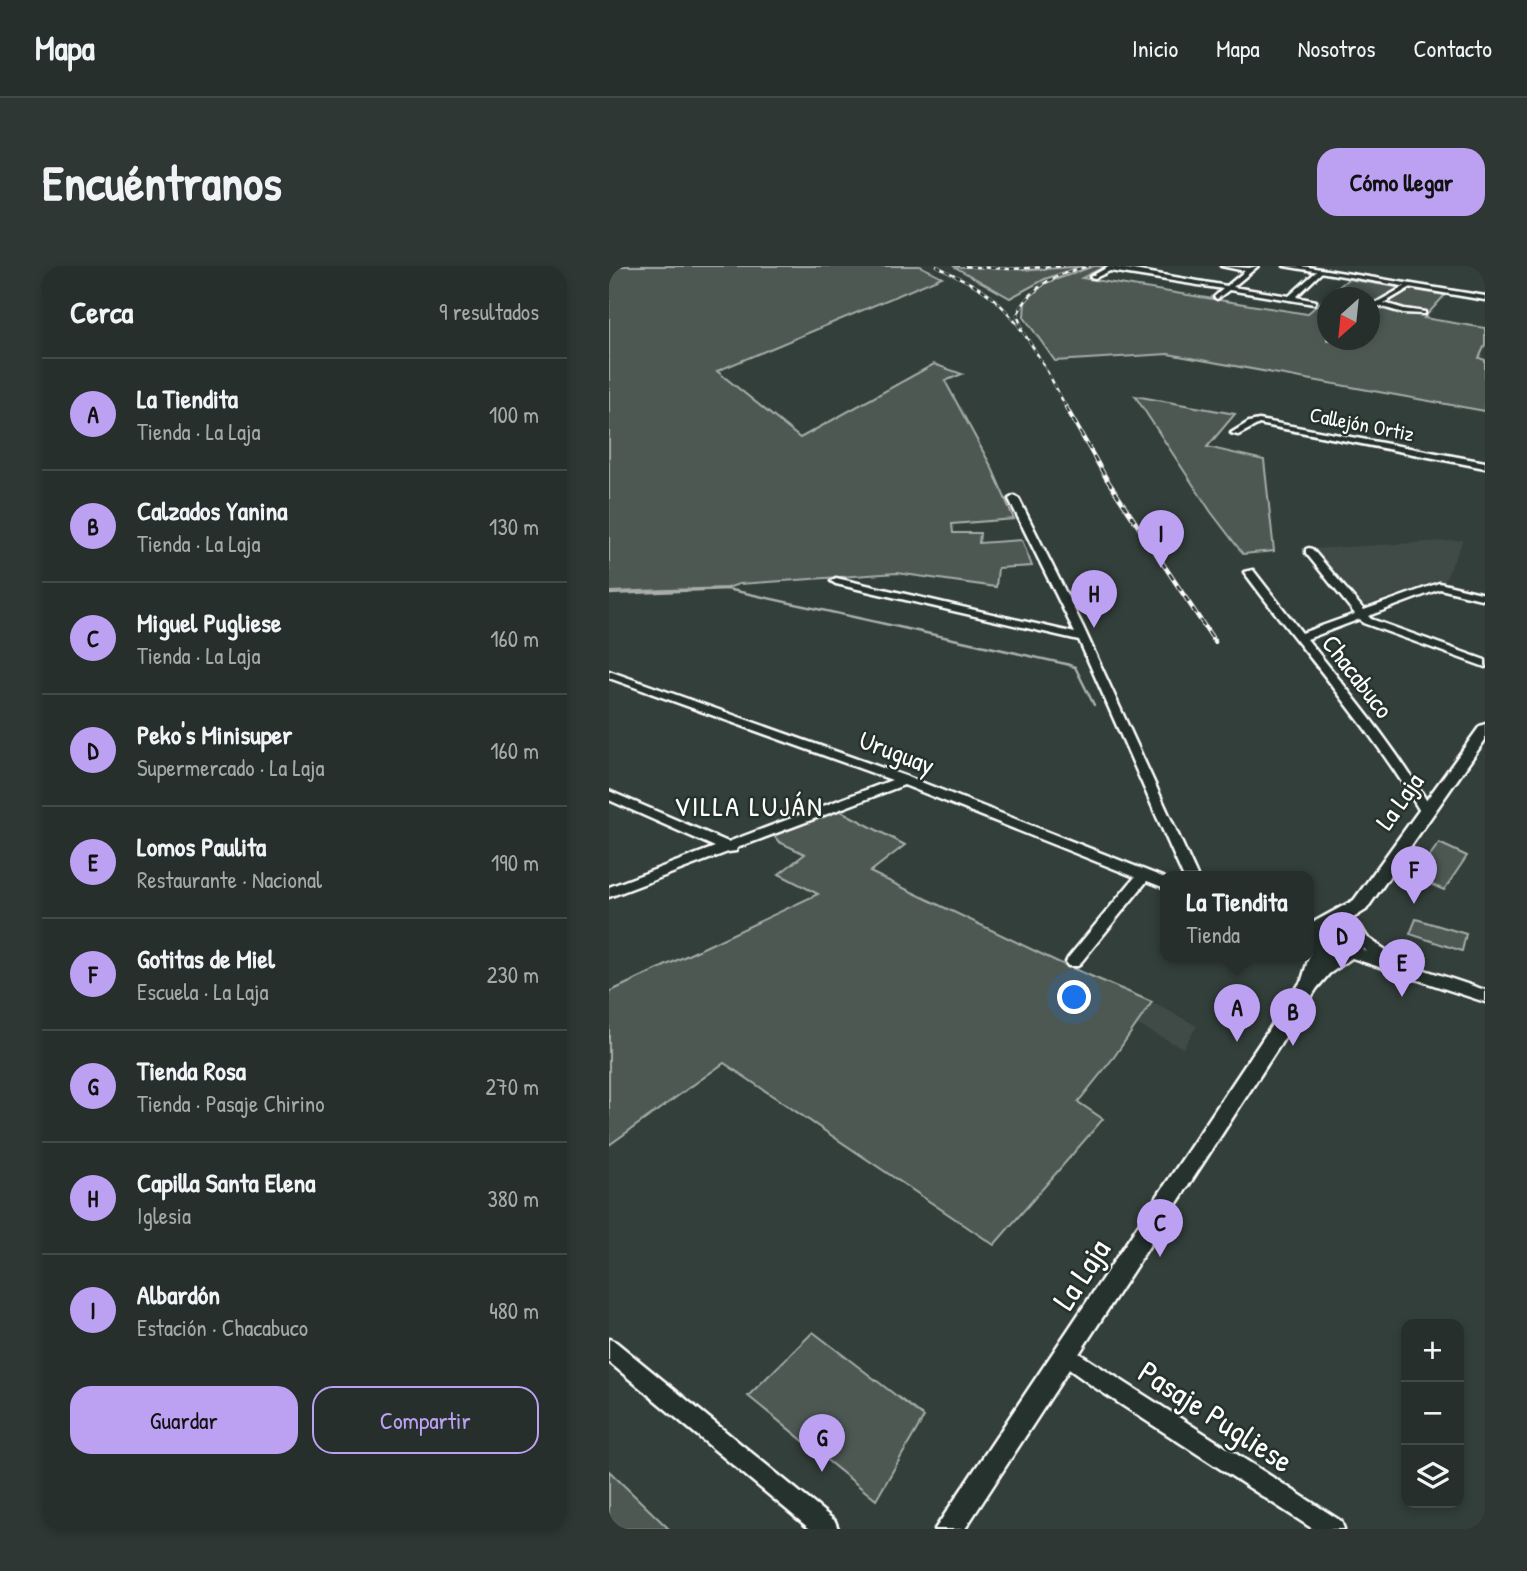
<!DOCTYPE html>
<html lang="es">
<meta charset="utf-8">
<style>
:root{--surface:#262f2c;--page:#2e3734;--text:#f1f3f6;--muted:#a4a9a9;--line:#424a48;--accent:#bca0f2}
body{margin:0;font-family:"Patrick Hand",sans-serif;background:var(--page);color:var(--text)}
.controls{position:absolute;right:21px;bottom:21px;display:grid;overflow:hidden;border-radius:14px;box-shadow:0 4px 10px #0003}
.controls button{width:63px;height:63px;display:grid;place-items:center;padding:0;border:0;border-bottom:2px solid var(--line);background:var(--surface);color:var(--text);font:35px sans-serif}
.compass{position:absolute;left:708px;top:21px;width:63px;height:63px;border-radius:50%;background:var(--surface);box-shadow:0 4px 10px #0003;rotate:207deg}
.you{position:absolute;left:466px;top:732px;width:24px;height:24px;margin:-18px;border:5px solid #fff;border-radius:50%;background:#1a73e8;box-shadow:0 0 0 10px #1a73e833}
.badge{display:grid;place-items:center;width:46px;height:46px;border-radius:50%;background:var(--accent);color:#111;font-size:23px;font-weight:700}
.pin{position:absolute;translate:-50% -58px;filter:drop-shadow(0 2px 4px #0008)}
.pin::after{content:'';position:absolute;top:37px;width:24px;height:21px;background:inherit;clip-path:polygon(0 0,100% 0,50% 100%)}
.popup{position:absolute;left:551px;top:605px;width:154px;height:91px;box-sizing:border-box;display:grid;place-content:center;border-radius:14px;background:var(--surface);filter:drop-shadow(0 2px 5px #0005);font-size:23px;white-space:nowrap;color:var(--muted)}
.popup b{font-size:26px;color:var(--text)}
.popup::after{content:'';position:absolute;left:50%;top:100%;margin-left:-14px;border:14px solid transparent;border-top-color:var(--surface)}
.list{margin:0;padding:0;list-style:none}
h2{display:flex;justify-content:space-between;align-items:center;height:91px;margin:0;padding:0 28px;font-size:30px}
h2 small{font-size:23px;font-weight:400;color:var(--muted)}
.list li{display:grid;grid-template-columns:46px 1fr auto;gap:21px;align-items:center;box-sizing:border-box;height:112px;padding:0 28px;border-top:2px solid var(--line)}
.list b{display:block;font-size:26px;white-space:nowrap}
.list p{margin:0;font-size:23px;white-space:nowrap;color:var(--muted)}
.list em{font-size:23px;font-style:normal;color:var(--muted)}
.actions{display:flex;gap:14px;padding:21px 28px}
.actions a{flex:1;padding:16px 0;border:2px solid var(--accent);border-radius:21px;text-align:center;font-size:24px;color:var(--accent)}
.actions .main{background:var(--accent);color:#111}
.icon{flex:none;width:38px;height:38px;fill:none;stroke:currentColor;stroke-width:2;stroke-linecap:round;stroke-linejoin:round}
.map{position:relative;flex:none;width:876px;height:1263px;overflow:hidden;border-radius:21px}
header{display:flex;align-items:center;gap:42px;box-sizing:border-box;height:98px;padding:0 35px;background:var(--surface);border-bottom:2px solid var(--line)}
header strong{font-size:33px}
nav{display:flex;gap:38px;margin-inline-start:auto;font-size:24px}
.intro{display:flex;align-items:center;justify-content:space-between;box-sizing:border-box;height:168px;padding:0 42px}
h1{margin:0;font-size:49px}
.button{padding:18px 32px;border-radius:21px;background:var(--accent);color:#111;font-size:24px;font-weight:700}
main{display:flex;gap:42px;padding:0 42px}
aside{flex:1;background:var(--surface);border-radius:21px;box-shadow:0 4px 10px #0003}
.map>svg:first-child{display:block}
.built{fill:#404c47}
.green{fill:#4d5853;stroke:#a6aca9;stroke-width:2;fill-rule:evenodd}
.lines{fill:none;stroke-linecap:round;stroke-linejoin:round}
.stream{stroke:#abb0ae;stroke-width:2.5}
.minor-casing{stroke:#fff;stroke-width:5}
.major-casing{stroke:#fff;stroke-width:5}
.minor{fill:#26332d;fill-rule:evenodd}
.major{fill:#26332d;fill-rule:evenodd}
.rail-far1-casing{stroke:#fff;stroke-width:2.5}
.rail-casing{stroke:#fff;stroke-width:4.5}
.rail-far1{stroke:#26332d;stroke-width:2;stroke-dasharray:5;stroke-linecap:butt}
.rail{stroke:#26332d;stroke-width:2.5;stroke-dasharray:7;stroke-linecap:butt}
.labels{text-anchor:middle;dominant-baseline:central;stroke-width:5;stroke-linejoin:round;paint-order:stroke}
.far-street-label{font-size:21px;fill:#fff;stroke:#26332d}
.street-label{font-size:26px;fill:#fff;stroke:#26332d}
.neighbourhood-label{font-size:28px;letter-spacing:2px;fill:#fff;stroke:#26332d}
.near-street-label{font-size:32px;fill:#fff;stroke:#26332d}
</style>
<header>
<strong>Mapa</strong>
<nav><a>Inicio</a><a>Mapa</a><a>Nosotros</a><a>Contacto</a></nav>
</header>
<div class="intro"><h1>Encuéntranos</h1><a class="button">Cómo llegar</a></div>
<main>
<aside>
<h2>Cerca<small>9 resultados</small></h2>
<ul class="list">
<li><span class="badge">A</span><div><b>La Tiendita</b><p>Tienda · La Laja</p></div><em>100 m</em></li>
<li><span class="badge">B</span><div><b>Calzados Yanina</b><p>Tienda · La Laja</p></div><em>130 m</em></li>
<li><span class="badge">C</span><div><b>Miguel Pugliese</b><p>Tienda · La Laja</p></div><em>160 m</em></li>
<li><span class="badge">D</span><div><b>Peko's Minisuper</b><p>Supermercado · La Laja</p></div><em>160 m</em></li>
<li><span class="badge">E</span><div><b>Lomos Paulita</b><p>Restaurante · Nacional</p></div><em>190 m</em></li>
<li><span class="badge">F</span><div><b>Gotitas de Miel</b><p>Escuela · La Laja</p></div><em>230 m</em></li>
<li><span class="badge">G</span><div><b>Tienda Rosa</b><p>Tienda · Pasaje Chirino</p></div><em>270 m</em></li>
<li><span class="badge">H</span><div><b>Capilla Santa Elena</b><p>Iglesia</p></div><em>380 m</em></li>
<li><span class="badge">I</span><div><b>Albardón</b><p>Estación · Chacabuco</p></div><em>480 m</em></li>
</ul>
<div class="actions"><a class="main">Guardar</a><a>Compartir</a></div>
</aside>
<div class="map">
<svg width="876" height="1263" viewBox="0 0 876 1263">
<rect width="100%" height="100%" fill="#333f3a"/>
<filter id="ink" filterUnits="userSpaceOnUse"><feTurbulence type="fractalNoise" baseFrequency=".0143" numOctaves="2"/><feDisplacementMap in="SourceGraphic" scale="14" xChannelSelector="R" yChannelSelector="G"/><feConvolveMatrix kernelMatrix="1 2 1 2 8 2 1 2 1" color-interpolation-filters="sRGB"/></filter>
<g filter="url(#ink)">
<path class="built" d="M854,274L835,316L829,314L758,339L751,338L704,283Z
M543,736L588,760L574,782L527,758Z"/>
<path class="green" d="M0,0H311L333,11L108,105L191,172L325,98L353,108L336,115L383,202L405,253L343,258L344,267H371L370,277L413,274L423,300L389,302L387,321L288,307L130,318L118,322L0,326Z
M344,0L423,4L473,0L436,13L401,32Z
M485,0H497L473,12L698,48L739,13L836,29L815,52L876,62V79L870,92L876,94V145L559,88L446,95L415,51L416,35L437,17ZM718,32H760V74H718Z
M526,130L626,148L598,181L655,194L665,285L634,288L602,246Z
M230,544L296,579L261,606L449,696L543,736L505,791L469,836L494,853L385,979L115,797L0,879V726L209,628L170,608L196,588L170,576L164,569Z
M830,577L858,590L835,624L805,611Z
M807,653L857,668L853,685L801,668Z
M204,1066L315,1151L267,1234L139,1130Z
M0,1205L60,1263H0Z"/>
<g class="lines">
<path class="stream" d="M0,328L118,323L457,398L466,401L485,439"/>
<g class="minor-casing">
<path id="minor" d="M501,0L618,20L636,5L612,0L640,2L649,0L624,21L680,30L709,4L714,5L687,31L707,35L705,38L620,24L608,33L605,31L614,23L501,5L486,12L481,11Z
M800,18L802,21L775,37L795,43L816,46V48L794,47L770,40L765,43L766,54L761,55L760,41L763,39Z
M650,154L876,196V202L650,158L629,169L622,167L640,156Z
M405,230L410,233L474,361L588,610H574L470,374L227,318L222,315L227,312L466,367L400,233Z
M700,282L703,283L755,344L830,317L876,328V334L831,323L759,350L762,353L876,394V401L754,357L751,353L698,373C742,428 788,483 823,544L822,547H812C761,460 694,386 635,306L644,304L693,367L746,348L697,287V283Z
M0,405L299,511L556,612V622L538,615L469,700H459L457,696L459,692L526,611L295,519L128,582L127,585L119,586L0,631V621L106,581L0,534V525L119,576L283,514L0,412Z
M749,665L784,689L786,694L876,724V736L737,690L735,686L737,682L742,680L758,686L742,671L744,667Z
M0,1073L7,1076L226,1255L229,1263H201L0,1096Z
M457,1079L732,1255L735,1263H704L485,1121L450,1096L447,1089L450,1082Z"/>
</g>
<g class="major-casing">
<path id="major" d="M675,0H693L876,30V34Z
M876,458V474L757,644L741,654L752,661L758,671L754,684L720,708L708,722L356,1263H326L693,714L701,688L700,663L703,657L745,634L871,460ZM725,663L740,672L739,676L729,680L717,672V666Z"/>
</g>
<use href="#minor" class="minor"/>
<use href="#major" class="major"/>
<g class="rail-far1-casing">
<path id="rail-far1" d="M328,0C344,9 362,16 376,26C411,50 439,106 458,143
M351,0L400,3L454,0
M413,61L408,49C423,18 448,8 480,0"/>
</g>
<g class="rail-casing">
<path id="rail" d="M457,141L497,212L606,376"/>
</g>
<use href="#rail-far1" class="rail-far1"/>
<use href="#rail" class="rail"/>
</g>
</g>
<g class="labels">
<g class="far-street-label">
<text transform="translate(753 158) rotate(11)">Callejón Ortiz</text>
</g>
<g class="street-label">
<text transform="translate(749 410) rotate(52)">Chacabuco</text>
<text transform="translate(288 486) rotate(21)">Uruguay</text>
<text transform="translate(790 535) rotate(-55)">La Laja</text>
</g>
<g class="neighbourhood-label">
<text x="140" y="540">VILLA LUJÁN</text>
</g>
<g class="near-street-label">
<text transform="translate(472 1008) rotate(-57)">La Laja</text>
<text transform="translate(607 1150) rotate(33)">Pasaje Pugliese</text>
</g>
</g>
</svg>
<div class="controls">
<button>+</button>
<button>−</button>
<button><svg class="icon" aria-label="layers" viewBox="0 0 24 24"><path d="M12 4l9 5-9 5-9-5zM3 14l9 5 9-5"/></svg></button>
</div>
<svg class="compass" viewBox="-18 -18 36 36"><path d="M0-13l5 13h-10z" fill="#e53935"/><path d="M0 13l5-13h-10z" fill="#a4a9a9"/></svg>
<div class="you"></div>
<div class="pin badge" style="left:628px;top:776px">A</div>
<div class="popup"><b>La Tiendita</b>Tienda</div>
<div class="pin badge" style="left:684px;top:780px">B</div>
<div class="pin badge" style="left:551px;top:991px">C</div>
<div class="pin badge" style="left:733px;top:704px">D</div>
<div class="pin badge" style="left:793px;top:731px">E</div>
<div class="pin badge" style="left:805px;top:638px">F</div>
<div class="pin badge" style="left:213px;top:1206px">G</div>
<div class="pin badge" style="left:485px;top:362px">H</div>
<div class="pin badge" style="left:552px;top:302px">I</div>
</div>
</main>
